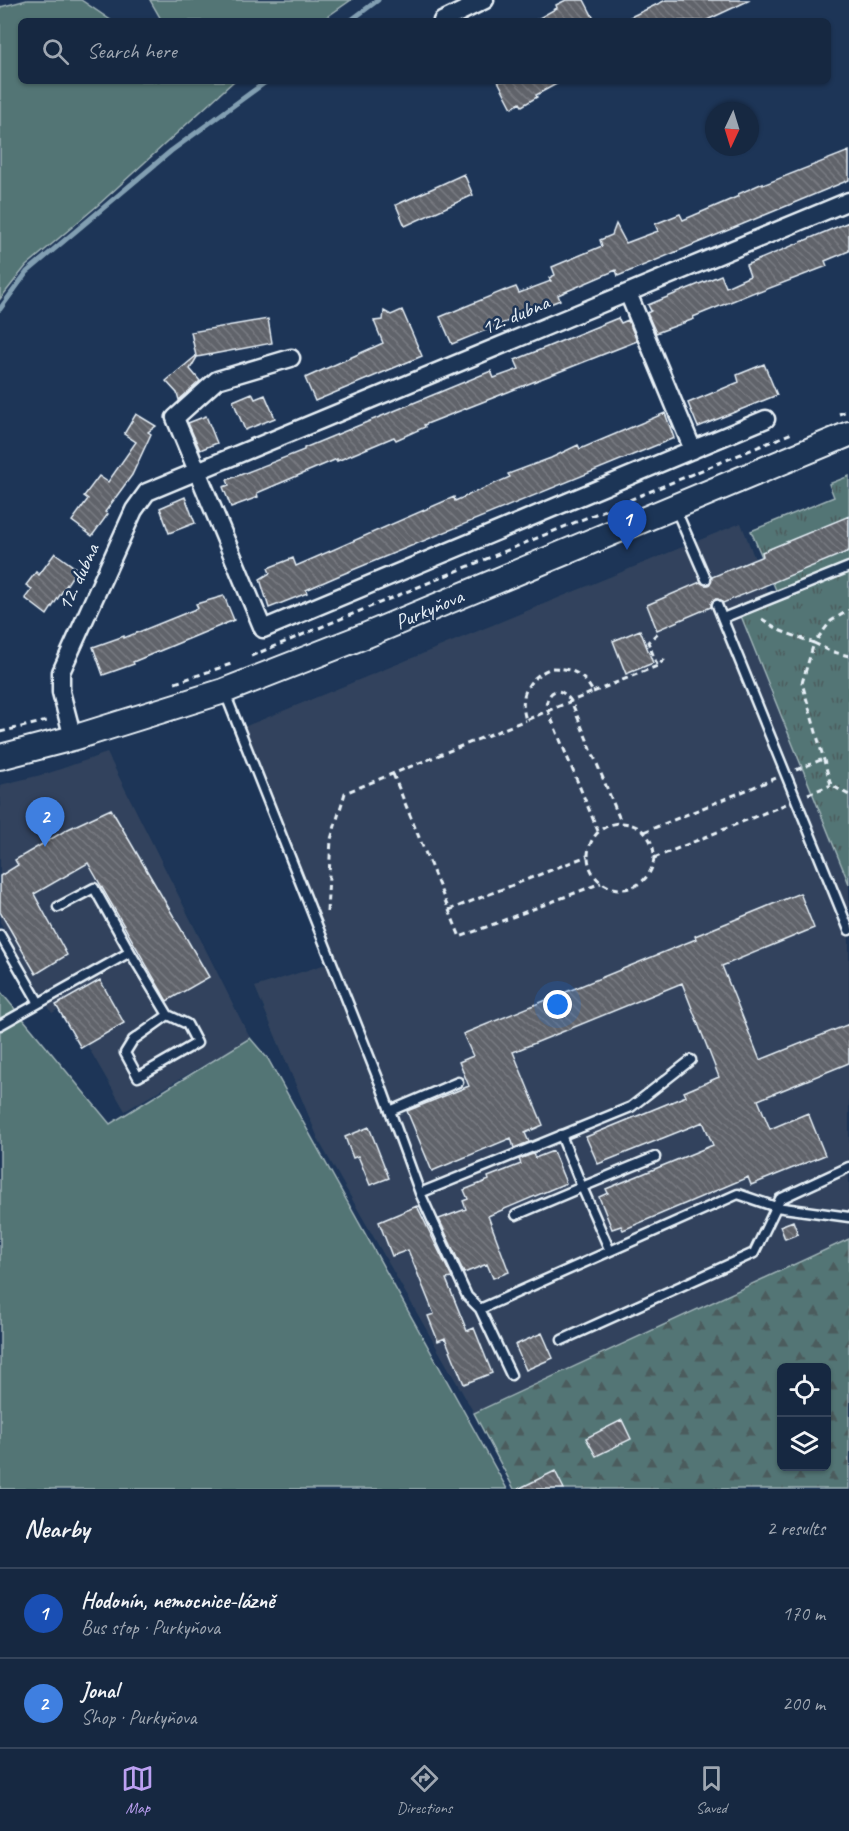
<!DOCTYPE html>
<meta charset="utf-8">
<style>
:root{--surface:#162841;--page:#23344c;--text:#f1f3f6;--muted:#9ea6b1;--line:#35445a;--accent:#bca0f2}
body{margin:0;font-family:Caveat,sans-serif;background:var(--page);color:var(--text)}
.controls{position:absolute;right:18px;bottom:18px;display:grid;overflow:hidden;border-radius:9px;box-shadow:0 2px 4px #0004}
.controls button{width:54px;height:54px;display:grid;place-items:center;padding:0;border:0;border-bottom:2px solid var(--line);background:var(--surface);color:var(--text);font:30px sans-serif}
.compass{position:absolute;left:705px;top:102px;width:54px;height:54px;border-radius:50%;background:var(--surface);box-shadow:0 2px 4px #0004;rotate:184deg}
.you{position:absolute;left:558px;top:1005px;width:21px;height:21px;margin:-15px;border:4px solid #fff;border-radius:50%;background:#1a73e8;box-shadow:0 0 0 9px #1a73e833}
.badge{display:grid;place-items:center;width:39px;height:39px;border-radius:50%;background:var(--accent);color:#fff;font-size:20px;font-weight:700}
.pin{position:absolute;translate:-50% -50px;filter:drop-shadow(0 2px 3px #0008)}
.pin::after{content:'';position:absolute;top:32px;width:21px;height:18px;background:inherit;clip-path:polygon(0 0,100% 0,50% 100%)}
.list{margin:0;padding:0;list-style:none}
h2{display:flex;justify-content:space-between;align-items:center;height:78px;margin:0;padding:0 24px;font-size:26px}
h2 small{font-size:20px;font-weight:400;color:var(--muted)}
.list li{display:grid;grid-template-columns:39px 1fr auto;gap:18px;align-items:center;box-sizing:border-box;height:90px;padding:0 24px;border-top:2px solid var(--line)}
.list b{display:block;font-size:22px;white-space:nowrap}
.list p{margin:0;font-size:20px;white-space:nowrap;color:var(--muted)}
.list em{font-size:20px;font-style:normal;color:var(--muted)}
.icon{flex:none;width:33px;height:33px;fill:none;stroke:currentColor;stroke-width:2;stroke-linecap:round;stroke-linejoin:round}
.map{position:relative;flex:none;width:849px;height:1489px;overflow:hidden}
.search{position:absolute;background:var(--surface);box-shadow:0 2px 4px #0004;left:18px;right:18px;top:18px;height:66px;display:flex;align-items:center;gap:15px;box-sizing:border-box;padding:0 21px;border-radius:9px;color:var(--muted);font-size:22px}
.sheet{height:258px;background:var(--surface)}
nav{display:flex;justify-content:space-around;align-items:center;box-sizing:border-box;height:84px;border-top:2px solid var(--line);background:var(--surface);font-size:16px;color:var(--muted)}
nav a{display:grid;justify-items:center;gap:3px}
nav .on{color:var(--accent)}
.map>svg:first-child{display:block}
.built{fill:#31435d}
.green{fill:#537474;stroke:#9eb2b6;stroke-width:1.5}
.forest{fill:url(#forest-firs);stroke:#9eb2b6;stroke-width:1.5;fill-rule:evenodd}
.park{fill:url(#park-tufts);stroke:#9eb2b6;stroke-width:1.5}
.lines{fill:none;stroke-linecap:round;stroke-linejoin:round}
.stream{stroke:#829fb2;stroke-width:5}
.building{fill:url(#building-back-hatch);stroke:#e8f1f8;stroke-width:1.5}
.lane-casing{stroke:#e8f1f8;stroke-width:13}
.street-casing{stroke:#e8f1f8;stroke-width:21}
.secondary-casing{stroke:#e8f1f8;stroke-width:28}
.path{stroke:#e8f1f8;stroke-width:3;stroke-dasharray:6 4.5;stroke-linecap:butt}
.lane{stroke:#1d3557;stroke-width:8}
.street{stroke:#1d3557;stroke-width:16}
.secondary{stroke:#1d3557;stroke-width:24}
.labels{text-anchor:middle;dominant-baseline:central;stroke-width:5;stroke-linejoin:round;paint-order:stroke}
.street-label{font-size:21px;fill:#e8f1f8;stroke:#1d3557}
</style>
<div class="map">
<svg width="849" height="1489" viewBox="0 0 849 1489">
<defs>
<pattern id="forest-firs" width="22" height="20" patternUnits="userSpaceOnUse" patternTransform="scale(1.5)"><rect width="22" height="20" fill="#537474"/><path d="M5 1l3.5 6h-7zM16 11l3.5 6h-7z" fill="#4c5c5d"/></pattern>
<pattern id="park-tufts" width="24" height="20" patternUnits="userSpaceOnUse" patternTransform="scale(1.5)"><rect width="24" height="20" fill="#537474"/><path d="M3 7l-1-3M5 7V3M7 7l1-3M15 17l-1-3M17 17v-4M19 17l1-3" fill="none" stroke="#4c5c5d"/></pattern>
<pattern id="building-back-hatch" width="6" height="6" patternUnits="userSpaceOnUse" patternTransform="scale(1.5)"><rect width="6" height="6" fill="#61636b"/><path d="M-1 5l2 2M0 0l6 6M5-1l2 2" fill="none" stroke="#787a81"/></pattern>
</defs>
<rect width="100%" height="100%" fill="#1d3557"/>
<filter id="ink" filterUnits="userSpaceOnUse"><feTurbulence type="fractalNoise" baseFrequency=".0167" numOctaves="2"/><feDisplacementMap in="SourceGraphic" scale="12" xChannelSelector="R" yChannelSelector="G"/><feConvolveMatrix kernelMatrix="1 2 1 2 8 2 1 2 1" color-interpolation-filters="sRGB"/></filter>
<g filter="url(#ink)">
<path class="built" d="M741,523L784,634L753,647L849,884V1239L474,1413L320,1143L255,987L326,964L234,731Z
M107,753L250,1038L125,1111L87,1045L59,1009L52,1013L0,922V785L49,773Z"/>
<path class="green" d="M27,0H81L112,21H21V81H234L97,206L26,266L0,299V7Z
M150,0H351L321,21H162Z
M0,991L110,1124L250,1038L268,1059L507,1489H0Z"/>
<path class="forest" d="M849,1239V1489H514L474,1413ZM782,1368H826V1466H782Z"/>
<path class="park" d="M849,476V884L737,606L776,590L751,531L834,497L829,484Z"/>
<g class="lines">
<path class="stream" d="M350,21L378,0
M0,309L27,272L171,151L267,81"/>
</g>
<path class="building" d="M566,0H584L595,21H534L557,8L556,5Z
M666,0H750L705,21H622Z
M498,81H562L536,95L537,97L522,106L520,103L512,108Z
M849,151V180L618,276L616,270L558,295L560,300L452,344L440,317L505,290V291L516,287L519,293L551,281L549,278L555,275L552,267L602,246L600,240L612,235L616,224L626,243L658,231L655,224L680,214L683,220L739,196L738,194L763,183V185Z
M464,174L473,195L405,226L396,205Z
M849,222V251L825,261L827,266L757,293V291L693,317L694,319L656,333L647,313L651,311L648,305L721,275L726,287L750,276L746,265Z
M402,310L422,356L315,401L305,378L383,343L374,321L383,320L384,311L391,315Z
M618,318L621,323L628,320L637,341L424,425L425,427L396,440L394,437L337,461V459L257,493L258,497L231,507L223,487L229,485L227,480L304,450V448L326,439L491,371L494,378L519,369L515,360Z
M268,319L272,343L197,357L190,369L200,381L179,400L177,393L166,381L196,356L191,332Z
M764,364L777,395L698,427L688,403L739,382L737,375Z
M252,393L255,399L265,395L275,418L245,430L233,401Z
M665,413L674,438L338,576L306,590L307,593L269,608L260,579L270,573L268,568L293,558L296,566L454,497L455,501L510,477L508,474L551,458L578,445L580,449Z
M136,414L156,426L148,432L151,434L132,475L105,512L108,514L92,536L72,521L88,499L84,496L99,476L108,482L136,442L124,434Z
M206,416L217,443L200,450L188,423Z
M185,497L195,523L169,533L160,508Z
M849,516V551L723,603L718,599H714L711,604V607L657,630L647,605L700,582L705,585H709L712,577L763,556L762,552Z
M55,553L77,569L47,615L25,598L32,589L26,585L36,572L39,575Z
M224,596L234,620L133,662L134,664L103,675L93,647L124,636V638L198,608L196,604Z
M640,630L653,663L626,674L613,641Z
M111,809L209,977L167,1001L88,863L34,894L67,955L36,974L0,912V876L18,865L15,860L68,829Z
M800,893L814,928L722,966L760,1060L849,1024V1063L758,1100L770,1129L808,1113L825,1155L751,1185L748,1177L623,1230L621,1226L612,1229L599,1197L608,1193L606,1189L713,1145L703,1122L598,1164L586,1137L686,1096L684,1092L719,1077L682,983L513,1052L543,1125L525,1133L529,1142L514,1148L511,1138L432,1171L407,1111L469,1086L459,1062L473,1056L463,1034L696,939L695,936Z
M100,980L124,1023L81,1048L56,1005Z
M369,1127L389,1178L370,1185L358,1156L353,1158L345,1137Z
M553,1151L566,1183L488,1216L509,1272L493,1278L487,1264L464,1273L439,1219L466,1209L463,1201L468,1199L464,1190L489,1180L488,1177L521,1164L519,1159L533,1154L535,1158Z
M417,1206L452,1278L446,1279L467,1331L474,1328L492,1373L464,1384L445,1338L438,1341L428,1316L434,1314L408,1250L392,1256L379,1222Z
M793,1221L798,1234L785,1239L780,1226Z
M542,1333L553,1358L526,1370L515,1345Z
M622,1420L631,1439L596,1456L586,1438Z
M555,1471L564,1489H518Z"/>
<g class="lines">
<g class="lane-casing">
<path id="lane" d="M676,510L706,579
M717,605L849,930
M723,618L849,567
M225,693L381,1086L420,1193L631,1107L691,1060
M0,935L39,1003L130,952L94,888L58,907
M130,952L168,1015L133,1040L125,1053L138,1077L197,1043L187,1024L168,1015
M0,1025L39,1003
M390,1111L458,1082
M420,1193L467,1296L480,1309
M516,1215L582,1187L561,1135
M610,1251L582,1187L655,1157
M562,1340L754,1253L780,1199L849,1167
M511,1375L480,1309L738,1194L776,1207L849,1217"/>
</g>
<g class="street-casing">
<path id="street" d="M442,21L485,0
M628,293L693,450
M291,358L217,380L175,418L263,629L766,419
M73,738L61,692V672L134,510L147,492L849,201"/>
</g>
<g class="secondary-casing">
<path id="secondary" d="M0,757L73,738L224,691L367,635L849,434"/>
</g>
<path class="path" d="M839,414L849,410
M762,619L781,631L814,643L831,621L849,610
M251,656L792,433
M849,656L830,651L814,643L802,683L831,785L849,795
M657,665L648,642L660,631
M552,668C573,668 583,674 593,692L526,720C518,695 528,677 552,668Z
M175,683L234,663
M593,692L657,666L667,657
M0,732L51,720
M796,770L823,759
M393,774L460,937L601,883
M808,794L831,785
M588 856a33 33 0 1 1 66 0a33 33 0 1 1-66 0Z
M598,831L546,706C549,687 561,687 571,701L621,822
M644,832L776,778
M654,858L786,804
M449,910L587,856
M327,912L331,839L345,793L526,720"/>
<use href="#lane" class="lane"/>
<use href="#street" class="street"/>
<use href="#secondary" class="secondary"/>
</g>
</g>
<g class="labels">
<g class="street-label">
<text transform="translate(515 315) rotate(-23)">12. dubna</text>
<text transform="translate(78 577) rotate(-65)">12. dubna</text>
<text transform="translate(429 609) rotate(-23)">Purkyňova</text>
</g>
</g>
</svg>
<div class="controls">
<button><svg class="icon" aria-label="locate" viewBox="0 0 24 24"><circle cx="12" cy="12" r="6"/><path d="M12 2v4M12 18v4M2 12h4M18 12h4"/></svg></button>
<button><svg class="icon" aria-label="layers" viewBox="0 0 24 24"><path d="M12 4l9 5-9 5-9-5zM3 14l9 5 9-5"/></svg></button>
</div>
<svg class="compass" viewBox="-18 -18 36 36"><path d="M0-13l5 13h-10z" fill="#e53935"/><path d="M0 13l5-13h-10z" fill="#9ea6b1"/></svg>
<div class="you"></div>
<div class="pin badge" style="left:627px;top:550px;background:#1a4fb4">1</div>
<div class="pin badge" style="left:45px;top:847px;background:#3f7fe0">2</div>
<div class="search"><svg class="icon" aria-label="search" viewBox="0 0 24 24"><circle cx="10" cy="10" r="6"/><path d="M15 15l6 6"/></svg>Search here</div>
</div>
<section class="sheet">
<h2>Nearby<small>2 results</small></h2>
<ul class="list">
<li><span class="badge" style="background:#1a4fb4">1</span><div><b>Hodonín, nemocnice-lázně</b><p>Bus stop · Purkyňova</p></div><em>170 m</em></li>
<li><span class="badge" style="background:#3f7fe0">2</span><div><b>Jonal</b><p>Shop · Purkyňova</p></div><em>200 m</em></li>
</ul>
</section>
<nav>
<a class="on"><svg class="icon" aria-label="map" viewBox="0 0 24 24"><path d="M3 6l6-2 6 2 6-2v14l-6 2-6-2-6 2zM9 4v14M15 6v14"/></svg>Map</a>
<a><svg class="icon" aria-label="directions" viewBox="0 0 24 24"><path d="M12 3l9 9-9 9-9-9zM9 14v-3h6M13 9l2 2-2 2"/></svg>Directions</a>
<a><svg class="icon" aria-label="saved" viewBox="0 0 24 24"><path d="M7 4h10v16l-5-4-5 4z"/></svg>Saved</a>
</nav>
